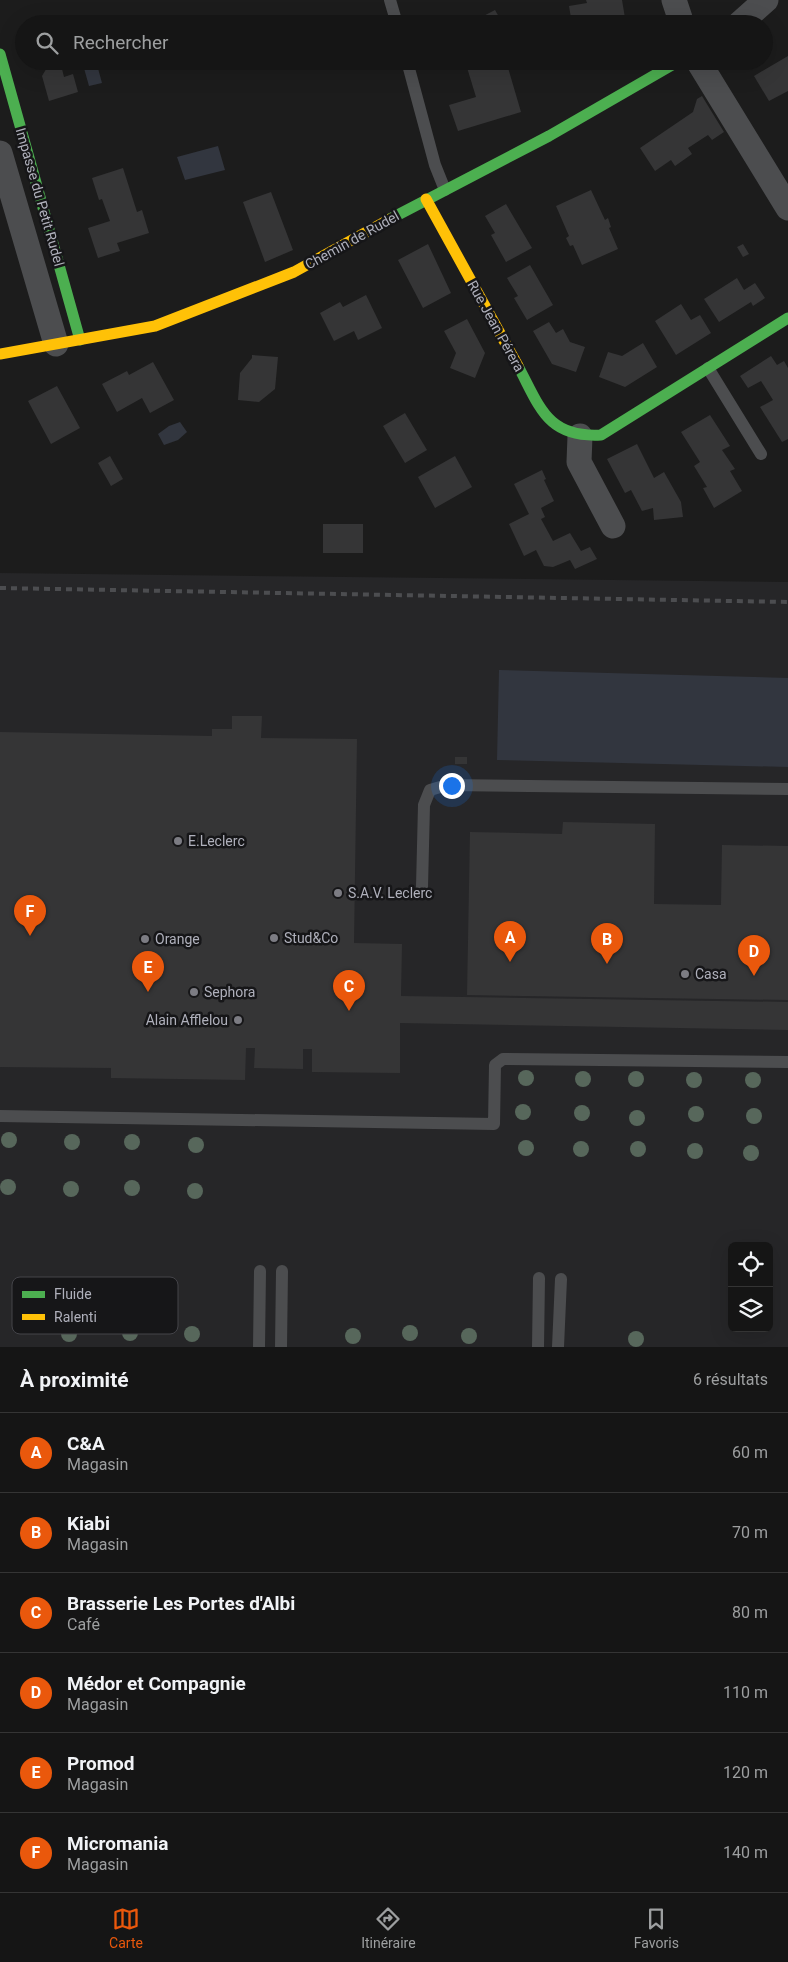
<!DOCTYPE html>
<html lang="fr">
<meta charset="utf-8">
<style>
:root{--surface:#151515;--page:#222;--text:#f1f3f6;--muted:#9d9fa0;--line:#343434;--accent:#ea580c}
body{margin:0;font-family:Roboto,sans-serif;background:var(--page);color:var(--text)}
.controls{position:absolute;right:15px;bottom:15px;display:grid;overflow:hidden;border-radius:8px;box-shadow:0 5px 20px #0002}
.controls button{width:45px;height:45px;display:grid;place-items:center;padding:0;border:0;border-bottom:1px solid var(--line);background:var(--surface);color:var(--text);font:25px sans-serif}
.you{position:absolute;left:451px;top:785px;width:18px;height:18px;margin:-12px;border:4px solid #fff;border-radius:50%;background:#1a73e8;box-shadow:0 0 0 8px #1a73e833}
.badge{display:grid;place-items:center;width:32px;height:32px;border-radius:50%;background:var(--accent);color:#fff;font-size:16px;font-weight:700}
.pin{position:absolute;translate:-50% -41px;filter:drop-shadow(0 1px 2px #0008)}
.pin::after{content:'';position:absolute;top:26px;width:18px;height:15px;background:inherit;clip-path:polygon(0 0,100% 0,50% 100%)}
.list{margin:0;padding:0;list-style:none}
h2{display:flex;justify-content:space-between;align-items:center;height:65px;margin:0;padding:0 20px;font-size:21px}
h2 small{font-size:16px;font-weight:400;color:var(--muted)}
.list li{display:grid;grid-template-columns:32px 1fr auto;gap:15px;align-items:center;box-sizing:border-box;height:80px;padding:0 20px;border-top:1px solid var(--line)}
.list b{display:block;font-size:19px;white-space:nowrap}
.list p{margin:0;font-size:16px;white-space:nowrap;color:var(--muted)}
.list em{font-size:16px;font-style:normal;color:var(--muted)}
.icon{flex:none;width:28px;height:28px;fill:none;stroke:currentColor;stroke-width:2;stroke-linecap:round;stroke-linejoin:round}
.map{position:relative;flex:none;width:788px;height:1347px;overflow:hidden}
.search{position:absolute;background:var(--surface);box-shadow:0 5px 20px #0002;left:15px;right:15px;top:15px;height:55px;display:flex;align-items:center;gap:12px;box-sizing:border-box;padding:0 18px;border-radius:28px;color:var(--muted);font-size:19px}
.sheet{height:545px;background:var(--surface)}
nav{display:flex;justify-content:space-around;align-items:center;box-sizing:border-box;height:70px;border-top:1px solid var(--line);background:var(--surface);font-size:14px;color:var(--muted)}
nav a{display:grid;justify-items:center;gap:2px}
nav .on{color:var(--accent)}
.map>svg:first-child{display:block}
.built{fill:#262628;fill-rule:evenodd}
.water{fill:#32363f}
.building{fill:#353536}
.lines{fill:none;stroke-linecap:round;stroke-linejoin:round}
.lane{stroke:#4c4d4f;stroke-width:12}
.street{stroke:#4c4d4f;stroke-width:25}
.fast{stroke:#4caf50;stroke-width:11}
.slow{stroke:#ffc107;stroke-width:11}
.rail{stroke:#4c4d50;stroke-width:4;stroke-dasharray:6 5;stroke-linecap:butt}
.tree{fill:#57675b}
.poi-dot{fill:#7c7c83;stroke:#161618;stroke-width:2}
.labels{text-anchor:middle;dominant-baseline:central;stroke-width:5;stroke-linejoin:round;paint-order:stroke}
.street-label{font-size:14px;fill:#afb0bb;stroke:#161618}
.poi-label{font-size:14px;fill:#afb0bb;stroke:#161618;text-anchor:start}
.key{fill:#161618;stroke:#444449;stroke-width:1}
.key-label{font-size:14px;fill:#afb0bb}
</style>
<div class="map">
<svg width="788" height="1347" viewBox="0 0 788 1347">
<rect width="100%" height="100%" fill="#1c1c1c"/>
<path class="built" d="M0,573L788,582V1347H0ZM732,1246H769V1328H732Z"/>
<path class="water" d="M82,61H96L102,83L89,86Z
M218,146L225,170L185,180L177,157Z
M180,422L187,432L178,440L164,445L158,434L169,426Z
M499,670L788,678V767L497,760Z"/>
<path class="building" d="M586,0H622L626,24H572L569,6L587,3Z
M495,10L503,24H468Z
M46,19L56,24H44Z
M788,56V91L769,101L754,76Z
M51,61H66L62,69L64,77L73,74L78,92L49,101L42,76Z
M465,61H506L521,112L458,131L449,105L476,97Z
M702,96L724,132L712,140L708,135L688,148L692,154L675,166L671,160L655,171L640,148L693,112L697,99Z
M123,168L137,212L142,210L149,233L117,243L120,251L98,258L88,228L110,221L102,199L99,200L92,178Z
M591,190L605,220L608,218L611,227L609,228L618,249L582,265L573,245L570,246L566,238L569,236L556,206Z
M271,192L293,250L265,262L243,202Z
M506,204L532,248L506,262L491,235L495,233L485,216Z
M428,244L451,293L423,308L398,260Z
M743,244L749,254L743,257L737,247Z
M530,265L553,305L527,320L514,298L518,296L507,278Z
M737,278L744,290L755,283L765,298L753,306L751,302L719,322L704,299Z
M366,295L382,328L358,340L354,331L334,341L320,313L340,302L343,307Z
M681,304L691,320L700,315L711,333L676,355L655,321Z
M467,319L485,353L475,378L450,368L456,353L444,331Z
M549,322L556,333L563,329L570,342L585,347L576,372L552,364L533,331Z
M643,343L657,367L625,387L599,377L608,352L622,356Z
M252,355L278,357L275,389L259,402L238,400L240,373L252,358Z
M771,356L777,365L784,361L788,368V439L782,442L760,407L773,400L761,381L748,388L740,376Z
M153,362L174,400L150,413L142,398L117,412L102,384L127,371L129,375Z
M57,386L80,428L51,444L28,401Z
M405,413L427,450L405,463L383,426Z
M710,415L730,446L722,450L735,469L730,471L742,491L714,508L703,488L707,487L694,466L700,462L681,432Z
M637,444L654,478L664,472L681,502L683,517L654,520L653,508L642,511L631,490L625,493L607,459Z
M110,456L123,479L111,486L98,463Z
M455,456L472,487L435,508L418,477Z
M542,470L546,479L544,480L554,501L541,508L545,517L541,519L553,541L570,533L581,551L590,547L597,559L575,569L570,560L553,567L544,566L536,550L524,556L509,524L529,514L514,484Z
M323,524H363V553H323Z
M232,716H262L261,738L357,739L354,943L402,944L401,996L788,1002V1030L400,1023V1073L312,1072V1049H303V1069L254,1068L255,1048H246L245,1080L111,1078V1068L0,1067V732L212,736V729H232Z
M455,757H467V764H455Z
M563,822L655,824L654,904L721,905L722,845L788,846V1000L467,995L470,832L562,834Z"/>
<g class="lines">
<path class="lane" d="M390,0L397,24
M407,61L435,165L445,190
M708,368L761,454
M422,887L424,805L430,790L447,785L788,789
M0,1116L494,1124L495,1065L503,1059L788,1062
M259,1347L260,1271
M281,1347L282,1271
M538,1347L539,1278
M558,1347L561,1279"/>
<path class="street" d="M674,0L682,24
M739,24L766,0
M698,61L788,208
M0,153L56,344
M580,436L579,462L613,526"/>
<path class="fast" d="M0,54L80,340
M390,219L549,136L679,61
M518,366C540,407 547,438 601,435L788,318"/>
<path class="slow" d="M426,199L518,366
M0,354L155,326L294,272L390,219"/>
<path class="rail" d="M0,588L788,602"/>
</g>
<g class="tree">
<circle cx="526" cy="1078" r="8"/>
<circle cx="583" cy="1079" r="8"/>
<circle cx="636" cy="1079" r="8"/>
<circle cx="694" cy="1080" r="8"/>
<circle cx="753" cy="1080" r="8"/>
<circle cx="523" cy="1112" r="8"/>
<circle cx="582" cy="1113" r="8"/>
<circle cx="696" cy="1114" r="8"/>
<circle cx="754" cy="1116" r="8"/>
<circle cx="637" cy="1118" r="8"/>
<circle cx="9" cy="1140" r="8"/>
<circle cx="72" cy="1142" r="8"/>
<circle cx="132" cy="1142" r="8"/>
<circle cx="196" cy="1145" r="8"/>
<circle cx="526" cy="1148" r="8"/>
<circle cx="581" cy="1149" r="8"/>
<circle cx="638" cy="1149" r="8"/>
<circle cx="695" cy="1151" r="8"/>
<circle cx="751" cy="1153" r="8"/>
<circle cx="8" cy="1187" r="8"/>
<circle cx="132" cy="1188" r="8"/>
<circle cx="71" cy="1189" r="8"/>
<circle cx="195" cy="1191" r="8"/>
<circle cx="130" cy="1333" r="8"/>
<circle cx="410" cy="1333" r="8"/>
<circle cx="69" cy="1334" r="8"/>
<circle cx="192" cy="1334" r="8"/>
<circle cx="353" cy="1336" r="8"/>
<circle cx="469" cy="1336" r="8"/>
<circle cx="636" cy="1339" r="8"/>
</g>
<g class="poi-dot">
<circle cx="178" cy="841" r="5"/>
<circle cx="338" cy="893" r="5"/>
<circle cx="274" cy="938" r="5"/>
<circle cx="145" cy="939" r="5"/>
<circle cx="685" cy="974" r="5"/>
<circle cx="194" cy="992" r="5"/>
<circle cx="238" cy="1020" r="5"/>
</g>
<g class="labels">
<g class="street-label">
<text transform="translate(40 197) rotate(74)">Impasse du Petit Rudel</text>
<text transform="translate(352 240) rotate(-29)">Chemin de Rudel</text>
<text transform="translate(496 326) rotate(61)">Rue Jean Pérera</text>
</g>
<g class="poi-label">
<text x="188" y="841">E.Leclerc</text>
<text x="348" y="893">S.A.V. Leclerc</text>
<text x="284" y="938">Stud&amp;Co</text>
<text x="155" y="939">Orange</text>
<text x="695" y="974">Casa</text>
<text x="204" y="992">Sephora</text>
<text x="228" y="1020" text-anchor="end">Alain Afflelou</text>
</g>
</g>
<rect x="12" y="1277" width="166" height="57" rx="8" class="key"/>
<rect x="22" y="1291" width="23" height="7" fill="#4caf50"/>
<rect x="22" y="1314" width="23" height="6" fill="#ffc107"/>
<g class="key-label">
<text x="54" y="1299">Fluide</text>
<text x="54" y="1322">Ralenti</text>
</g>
</svg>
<div class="controls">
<button><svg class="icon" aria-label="locate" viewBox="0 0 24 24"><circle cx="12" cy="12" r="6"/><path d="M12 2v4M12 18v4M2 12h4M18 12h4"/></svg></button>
<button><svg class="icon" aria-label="layers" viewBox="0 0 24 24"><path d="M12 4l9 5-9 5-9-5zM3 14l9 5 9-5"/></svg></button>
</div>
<div class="you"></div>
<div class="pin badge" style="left:510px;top:962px">A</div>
<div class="pin badge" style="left:607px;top:964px">B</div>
<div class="pin badge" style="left:349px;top:1011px">C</div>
<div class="pin badge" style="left:754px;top:976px">D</div>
<div class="pin badge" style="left:148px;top:992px">E</div>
<div class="pin badge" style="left:30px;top:936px">F</div>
<div class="search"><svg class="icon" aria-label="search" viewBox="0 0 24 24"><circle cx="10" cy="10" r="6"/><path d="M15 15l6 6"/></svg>Rechercher</div>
</div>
<section class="sheet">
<h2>À proximité<small>6 résultats</small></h2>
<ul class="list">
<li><span class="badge">A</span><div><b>C&amp;A</b><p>Magasin</p></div><em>60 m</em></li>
<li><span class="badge">B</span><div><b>Kiabi</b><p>Magasin</p></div><em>70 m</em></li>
<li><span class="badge">C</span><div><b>Brasserie Les Portes d'Albi</b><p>Café</p></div><em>80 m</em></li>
<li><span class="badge">D</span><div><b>Médor et Compagnie</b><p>Magasin</p></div><em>110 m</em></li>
<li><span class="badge">E</span><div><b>Promod</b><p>Magasin</p></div><em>120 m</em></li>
<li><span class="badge">F</span><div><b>Micromania</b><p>Magasin</p></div><em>140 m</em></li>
</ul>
</section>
<nav>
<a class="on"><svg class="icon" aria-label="map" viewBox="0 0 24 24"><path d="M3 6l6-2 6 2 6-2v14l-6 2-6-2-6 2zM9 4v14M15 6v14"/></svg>Carte</a>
<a><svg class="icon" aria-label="directions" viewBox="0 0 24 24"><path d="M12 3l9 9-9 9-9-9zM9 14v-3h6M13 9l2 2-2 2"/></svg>Itinéraire</a>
<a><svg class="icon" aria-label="saved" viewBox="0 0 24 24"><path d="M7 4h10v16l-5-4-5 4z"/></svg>Favoris</a>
</nav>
